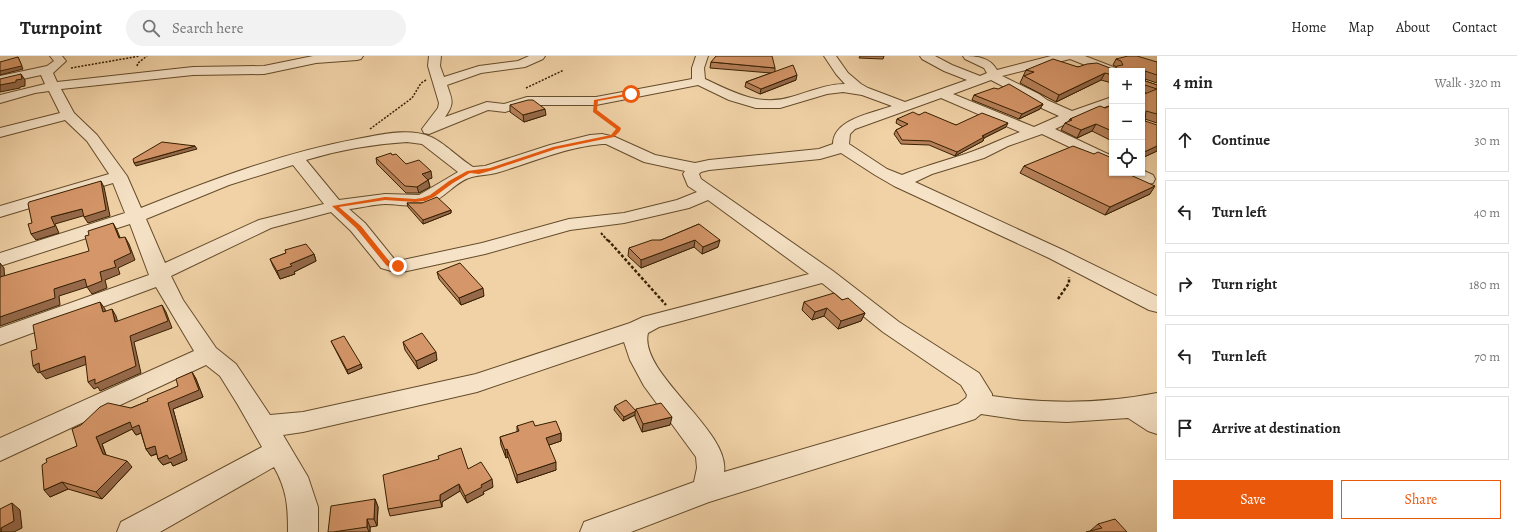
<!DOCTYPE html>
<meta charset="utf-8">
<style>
:root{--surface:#fff;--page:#f2f2f2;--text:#222;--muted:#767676;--line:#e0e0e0;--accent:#ea580c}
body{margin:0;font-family:Alegreya,serif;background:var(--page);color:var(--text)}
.controls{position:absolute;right:12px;top:12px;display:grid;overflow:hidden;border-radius:0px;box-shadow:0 1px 3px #0004}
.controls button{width:36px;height:36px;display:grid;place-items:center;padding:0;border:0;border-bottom:1px solid var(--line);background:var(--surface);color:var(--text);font:20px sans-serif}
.stop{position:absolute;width:12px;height:12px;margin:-9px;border:3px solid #ea580c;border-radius:50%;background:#fff}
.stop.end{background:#ea580c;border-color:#fff;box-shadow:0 1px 4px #0008}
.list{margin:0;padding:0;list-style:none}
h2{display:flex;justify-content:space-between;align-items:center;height:52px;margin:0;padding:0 16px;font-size:17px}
h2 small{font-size:13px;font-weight:400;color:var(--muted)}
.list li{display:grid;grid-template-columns:26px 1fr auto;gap:12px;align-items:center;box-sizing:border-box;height:64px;margin:0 8px 8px;padding:0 8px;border:1px solid var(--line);border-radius:0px}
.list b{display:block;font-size:15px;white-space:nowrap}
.list em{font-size:13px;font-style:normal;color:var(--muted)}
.actions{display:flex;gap:8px;padding:12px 16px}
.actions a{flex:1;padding:9px 0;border:1px solid var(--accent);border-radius:0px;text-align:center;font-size:14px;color:var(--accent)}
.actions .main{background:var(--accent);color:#fff}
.icon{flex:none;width:22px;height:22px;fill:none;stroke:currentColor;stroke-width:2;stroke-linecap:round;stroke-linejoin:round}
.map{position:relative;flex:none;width:1157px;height:476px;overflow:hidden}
header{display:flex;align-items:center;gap:24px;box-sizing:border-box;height:56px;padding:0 20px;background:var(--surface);border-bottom:1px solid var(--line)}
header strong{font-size:19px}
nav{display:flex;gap:22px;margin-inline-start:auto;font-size:14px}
.search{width:280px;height:36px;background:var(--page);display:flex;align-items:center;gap:10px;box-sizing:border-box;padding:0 14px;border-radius:22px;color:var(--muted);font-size:15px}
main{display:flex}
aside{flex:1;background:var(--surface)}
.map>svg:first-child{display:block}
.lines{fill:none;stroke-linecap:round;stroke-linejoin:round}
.minor-casing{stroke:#654c2a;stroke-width:2}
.path-far2{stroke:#361f00;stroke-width:1.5;stroke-dasharray:2 1.5;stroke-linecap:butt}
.path-far1{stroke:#361f00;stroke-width:2;stroke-dasharray:2.5 1.5;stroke-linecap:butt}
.path{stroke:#361f00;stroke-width:2.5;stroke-dasharray:3 2;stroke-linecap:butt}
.minor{fill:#f6e2c6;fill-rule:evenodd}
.wall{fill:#b7815a;stroke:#361f00}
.shaded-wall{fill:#95694a;stroke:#361f00}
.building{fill:#d59669;stroke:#361f00}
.route{fill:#ea580c}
</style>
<header>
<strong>Turnpoint</strong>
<div class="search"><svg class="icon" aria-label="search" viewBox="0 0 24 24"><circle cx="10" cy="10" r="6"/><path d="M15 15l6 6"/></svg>Search here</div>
<nav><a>Home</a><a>Map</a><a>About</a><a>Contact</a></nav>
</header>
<main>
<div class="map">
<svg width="1157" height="476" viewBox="0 0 1157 476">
<rect width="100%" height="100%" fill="#f1d2a7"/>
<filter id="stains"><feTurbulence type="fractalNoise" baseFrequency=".005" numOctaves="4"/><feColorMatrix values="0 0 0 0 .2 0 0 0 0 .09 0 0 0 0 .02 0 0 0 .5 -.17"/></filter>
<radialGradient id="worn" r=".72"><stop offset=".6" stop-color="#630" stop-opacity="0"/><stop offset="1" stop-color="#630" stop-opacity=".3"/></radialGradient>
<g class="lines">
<g class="minor-casing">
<path id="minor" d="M50,0H62L66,5L53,17L57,26L193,11L264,10L313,0H363L361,3L357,4L316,7L264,18L193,19L61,33L74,57L97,79L127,120L141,152C211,124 282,97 357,83C379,79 409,71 431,81C442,85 461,104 473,111L485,110L550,89L590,79L602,78L615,81L655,99L695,107L709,104L819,93L833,88C833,63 873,57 892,50L862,39L843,36L827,38L780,52H756L729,44L698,29L596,49H528L505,56L488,54L429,78L424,77L422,73L438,52L439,47L428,10L429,0H441L440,10L444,21L479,10L518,5L529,0H545L543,3L525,11L481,17L447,29C452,44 455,47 445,61L487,46L504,48L527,41H596L692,23V12L696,0H708L704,12L705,23C733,36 759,51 791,41C809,36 826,28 845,28L836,18L824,0H836L848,17L861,28L868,32L905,46L967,24L944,15L922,3L920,0H935L952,9L980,20L987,17L984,12L965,3L963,0C976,0 990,1 997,14L1051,0H1085L1116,12L1118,15H1112V19L1108,18L1070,3L1002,20L1039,38L1047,44L1072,55L1112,41V50L1076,63L1055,73L1112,100V111L1042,78L1008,90L984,102L932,118L915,126L1063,194L1157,240V256L1149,254L1049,202L894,130L875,119L841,97L820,103L709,114L701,116L699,118L701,123L833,215L899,266L979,317L992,338V340C1047,348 1102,348 1157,337V378L1148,375L1128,362L1067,366L1022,364L981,358L975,363L966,366L709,446L631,476H580L584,466L694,426L697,412L696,401L644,330L630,304L624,286L477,336L303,376L283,379L308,421L318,451V476H288C288,450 287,434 274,411L160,476H117L121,466L262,391L238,349L220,320L206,309L0,405V382L194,295L156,231L0,289V272L149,219L130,168L0,210V197L125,157L113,127L0,161V150L109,118L87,85L65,64L0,81V72L60,57L49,35L35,37L0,47V39L45,28L41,19L0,28V20L47,10L54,5ZM991,24L1029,44L1037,50L1059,60L1034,71L953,38ZM941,42L1020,76C1003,82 988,90 971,96C948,104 924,110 902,119L887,113L849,88L850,78L855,73ZM407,86L422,88L458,116L419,139L385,138L339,144L306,104C339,94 373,88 407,86ZM602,88H606L644,106L685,115L683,118L688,130L697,136L677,144L624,157L569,163L482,187L398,205L395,204L365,167L349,153C361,152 374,148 385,148C400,148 414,152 428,148C445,143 455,125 472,121C479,119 488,119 496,117C531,107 565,91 602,88ZM293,109L324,148L259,164L165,207L146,163L229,129ZM708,144L809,218L643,261L630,267L476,318L303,356L270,359L236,308L216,292L183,244L171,220L271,172L331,156L351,175L381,212L398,217L485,198L570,174L624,167L689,152ZM822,227L883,276L961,329L967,339L966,342L958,348L724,416C731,375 638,317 648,277L659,271L678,266Z
M1142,114L1153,119L1155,123L1153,127C1144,129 1132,125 1127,117H1142Z"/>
</g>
<path class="path-far2" d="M137,10L138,7L147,0
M71,12L140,0
M526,32L564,14
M596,56L619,72L618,75
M370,73L412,42L421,27L426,24"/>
<path class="path-far1" d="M601,177L608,185"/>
<path class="path" d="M608,184L666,249
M1058,243L1069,227V221"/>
<use href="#minor" class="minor"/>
</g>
<path class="wall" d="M860,0H884L883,3L859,2Z
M1116,3L1157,6V27L1145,23V25L1157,29V67L1145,63V65L1157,95L1142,102V39L1146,37L1142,36V15H1112V27L1101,24L1056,46L1020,27L1026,14L1078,11L1115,14L1117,11L1113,9Z
M711,6L775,12V16L796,24L760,38L745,31L746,26L771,17L710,12Z
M974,39L1043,48L1040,53L1019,63L972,44Z
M510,49L546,59L524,66L510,56Z
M1112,49V85L1092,75L1077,82L1061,74L1065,67L1068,66L1070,63Z
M919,59L956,69L1006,71L984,82L983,85L955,100L929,89L901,88L894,78L896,74L903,71L896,67L897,63Z
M1112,92V99L1109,97Z
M1094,98L1112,117L1150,138L1105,159L1020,117L1024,110Z
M392,99L406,108L432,122L428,123L430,131L419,137H406L377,108L376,102Z
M407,147H422L451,154V157L423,168L408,151Z
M699,168L718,191L702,198L694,191L641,212L628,200L629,192L661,184Z
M285,194L314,198L316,205L294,216L295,218L280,223L273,210L270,203L286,197Z
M437,216L484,240L461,249L439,223Z
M842,244L865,257L861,265L838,273L824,260L812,264L802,254L804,246Z
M331,285L361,308L362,312L348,318L333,289Z
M403,286L437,304L418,313L405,294Z
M192,316L196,323L203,341L173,353L187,404L173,410L171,406L163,409L158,403L157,398L151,400L146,393L141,377L136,379L132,373L102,388L106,399L132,411L102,443L68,433L50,441L47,406L77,390L131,352L148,345L178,330Z
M615,350L636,355V353L670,369L642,376L635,361V359L623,365L614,354Z
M517,370H535L561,377V385L549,389L556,414L517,427L508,401L506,402L501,389L500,381L517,376Z
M468,413L493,431L483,436L484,438L467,447L460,435L442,446V451L390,460L388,453Z
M375,443L378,451L377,470L370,471V476H328Z
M1098,468L1127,476L1090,475Z"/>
<path class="shaded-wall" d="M18,1L23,13L0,19V15Z
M1105,17L1101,24L1056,46L1059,39Z
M21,18L25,24V30L20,31V32L0,36V29Z
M797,19L796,24L760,38L761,33Z
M1043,48L1040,53L1019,63L1022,58Z
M545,53L546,59L524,66L523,59Z
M1008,67L1006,71L984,82L983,85L955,100L957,96L982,80Z
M1096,68L1092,75L1077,82L1081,74Z
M195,90L197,93L136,110L134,107Z
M1157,90V95L1142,102V97Z
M431,115L432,122L424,125L422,118Z
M428,124L430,131L419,137L417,131Z
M101,125L104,131L110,160L88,167L84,161Z
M1155,130L1150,138L1105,159L1110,151Z
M82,153L86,159L55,168L59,177L36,184L31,178L51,161Z
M451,154V157L423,168V164Z
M113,167L117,174L123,189L119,182Z
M125,181L129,188L135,204L118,212L120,218L105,224L107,232L92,238L87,231L59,240L60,249L0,270V261L54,233L100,216L114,205Z
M695,184L694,191L641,212V204Z
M720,184L718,191L702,198L703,191Z
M314,198L316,205L294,216L295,218L280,223L277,215L290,208Z
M0,207L4,212L5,228L0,221Z
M483,232L484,240L461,249L459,242Z
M100,246L105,253L107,263L103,256Z
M162,249L166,256L172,272L134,286L141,317L100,335L98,331L94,333L88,326L130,280Z
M827,252L824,260L812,264L815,256Z
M112,253L116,260L120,273L115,266Z
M865,257L861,265L838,273L841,265Z
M436,296L437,304L418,313L416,305Z
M85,300L90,307L46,323L40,316Z
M39,307L45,314L38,317L33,310Z
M361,308L362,312L348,318L347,314Z
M192,316L196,323L203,341L173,353L187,404L173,410L171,406L163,409L158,403L167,399L168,347Z
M635,355V359L623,365L624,361Z
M672,361L670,369L642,376L643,368Z
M130,366L139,369L144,376L136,379L132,373L102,388L108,405L103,398L96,381Z
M561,377V385L546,390V382Z
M155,390L160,396L151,400L146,393Z
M507,393L508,401L506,402L505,394Z
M127,405L132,411L102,443L96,436Z
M556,406V414L517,427V419Z
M492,423L493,431L483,436L484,438L467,447L465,440L481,429Z
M62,426L68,433L50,441L44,434Z
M459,428L460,435L442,446V451L440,444V439Z
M375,443L378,451L377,470L374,463Z
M12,447L20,454L22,472L14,476H1V472Z
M367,463L370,471V476H369L367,471Z"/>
<path class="building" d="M716,0H772L775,12L711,6Z
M1128,0H1137L1157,6V19L1145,15V25L1157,29V33L1142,28V15H1112V19L1105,17L1059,39L1024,20L1034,16L1026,14L1053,3L1078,11L1087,8L1097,7L1115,14L1117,10L1123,9L1121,5L1116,3Z
M18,1L22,10L0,15V6Z
M793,9L797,19L761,33L746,26Z
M21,18L22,23L16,24V26L0,29V23Z
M1009,28L1043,48L1022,58L974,39L994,32L998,33Z
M1157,33V58L1146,55L1145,65L1157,69V90L1142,97V39Z
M528,44H533L545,53L523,59L510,49Z
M1112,49V75L1096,68L1081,74L1065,67L1072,64L1070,63L1095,52L1100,50L1105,52Z
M913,56L919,59L925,56L956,69L982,57L1008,67L982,80L984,81L957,96L930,85L902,84L896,74L908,68L897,63Z
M162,86L195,90L134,107L133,103Z
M1073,90L1094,98L1098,96L1112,102V109L1109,110L1112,111V117H1126L1155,130L1110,151L1024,110Z
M391,97L392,99L396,98L406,108L419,104L431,115L422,118L428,124L417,131L405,130L376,102Z
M101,125L106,154L84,161L82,153L51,161L55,170L31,178L28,168L32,167L28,148L29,146Z
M437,141L451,154L423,164L407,147H422Z
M113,167L119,182L125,181L131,197L114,205L116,211L100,216L102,225L87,231L85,223L54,233L55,242L0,261V221L89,195L85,180L89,179L88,175Z
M699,168L720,184L703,191L695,184L641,204L629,192L652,184H661Z
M306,188L314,198L290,208L292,210L277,215L270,203L286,197L285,194Z
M460,207L483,232L459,242L437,216Z
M834,237L842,244L848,242L865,257L841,265L827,252L815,256L804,246Z
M100,246L103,256L112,253L115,266L162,249L168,265L130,280L136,310L95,328V323L88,326L85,300L40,316L39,307L33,310L31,295L37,293L33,269Z
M422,277L436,296L416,305L403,286Z
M344,280L361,308L347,314L331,285Z
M192,316L199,334L168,347L182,397L169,403L167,399L158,403L155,390L146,393L139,369L132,372L130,366L96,381L103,398L127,405L96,436L62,426L44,434L42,409L47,406L46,403L77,390L72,373L81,369L100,351L108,347L131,352L148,345L147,343L178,330L176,323Z
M626,344L636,355L624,361L615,350Z
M661,347L672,361L643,368L636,353Z
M533,365L535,370L556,365L561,377L546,382L556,406L517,419L507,393L505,394L500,381L519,375L517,370Z
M461,392L468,413L481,406L492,423L481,429L482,431L465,440L459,428L440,439V444L388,453L383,419L439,403L438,400Z
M375,443L374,463H367V471L333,476H328L331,450Z
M12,447L14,465L1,472V476H0V453Z
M1115,463L1127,476H1086L1102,472L1098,468Z"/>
<path class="route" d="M631,37L632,39L598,45L597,54L621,72L620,75L614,81L556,93L493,114L479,118L470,117L453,127L434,141L425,145L415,146L385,144L339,151L361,170L390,206L400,209V212H391L386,209L356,172L332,150L385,141L415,143L422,142L430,139L449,125L467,115L490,112L553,91L611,79L616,73L593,56L594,44Z"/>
<rect width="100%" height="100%" filter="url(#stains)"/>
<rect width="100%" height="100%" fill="url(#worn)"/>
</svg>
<div class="controls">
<button>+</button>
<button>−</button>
<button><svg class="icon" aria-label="locate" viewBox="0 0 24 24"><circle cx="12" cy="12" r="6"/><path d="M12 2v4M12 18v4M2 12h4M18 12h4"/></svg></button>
</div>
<div class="stop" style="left:631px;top:38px"></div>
<div class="stop end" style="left:398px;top:210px"></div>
</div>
<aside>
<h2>4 min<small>Walk · 320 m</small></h2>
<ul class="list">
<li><svg class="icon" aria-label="ahead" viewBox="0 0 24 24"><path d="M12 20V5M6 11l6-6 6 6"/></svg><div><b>Continue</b></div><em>30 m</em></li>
<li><svg class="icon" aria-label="left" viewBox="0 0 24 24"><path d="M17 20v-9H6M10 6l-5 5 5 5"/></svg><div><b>Turn left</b></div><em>40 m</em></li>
<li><svg class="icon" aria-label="right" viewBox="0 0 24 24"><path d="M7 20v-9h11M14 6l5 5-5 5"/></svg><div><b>Turn right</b></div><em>180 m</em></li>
<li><svg class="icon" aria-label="left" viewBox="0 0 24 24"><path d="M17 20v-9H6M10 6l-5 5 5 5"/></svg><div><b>Turn left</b></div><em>70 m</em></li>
<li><svg class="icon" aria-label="arrive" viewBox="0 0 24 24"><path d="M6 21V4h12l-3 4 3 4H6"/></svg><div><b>Arrive at destination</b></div></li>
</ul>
<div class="actions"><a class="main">Save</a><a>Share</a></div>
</aside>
</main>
